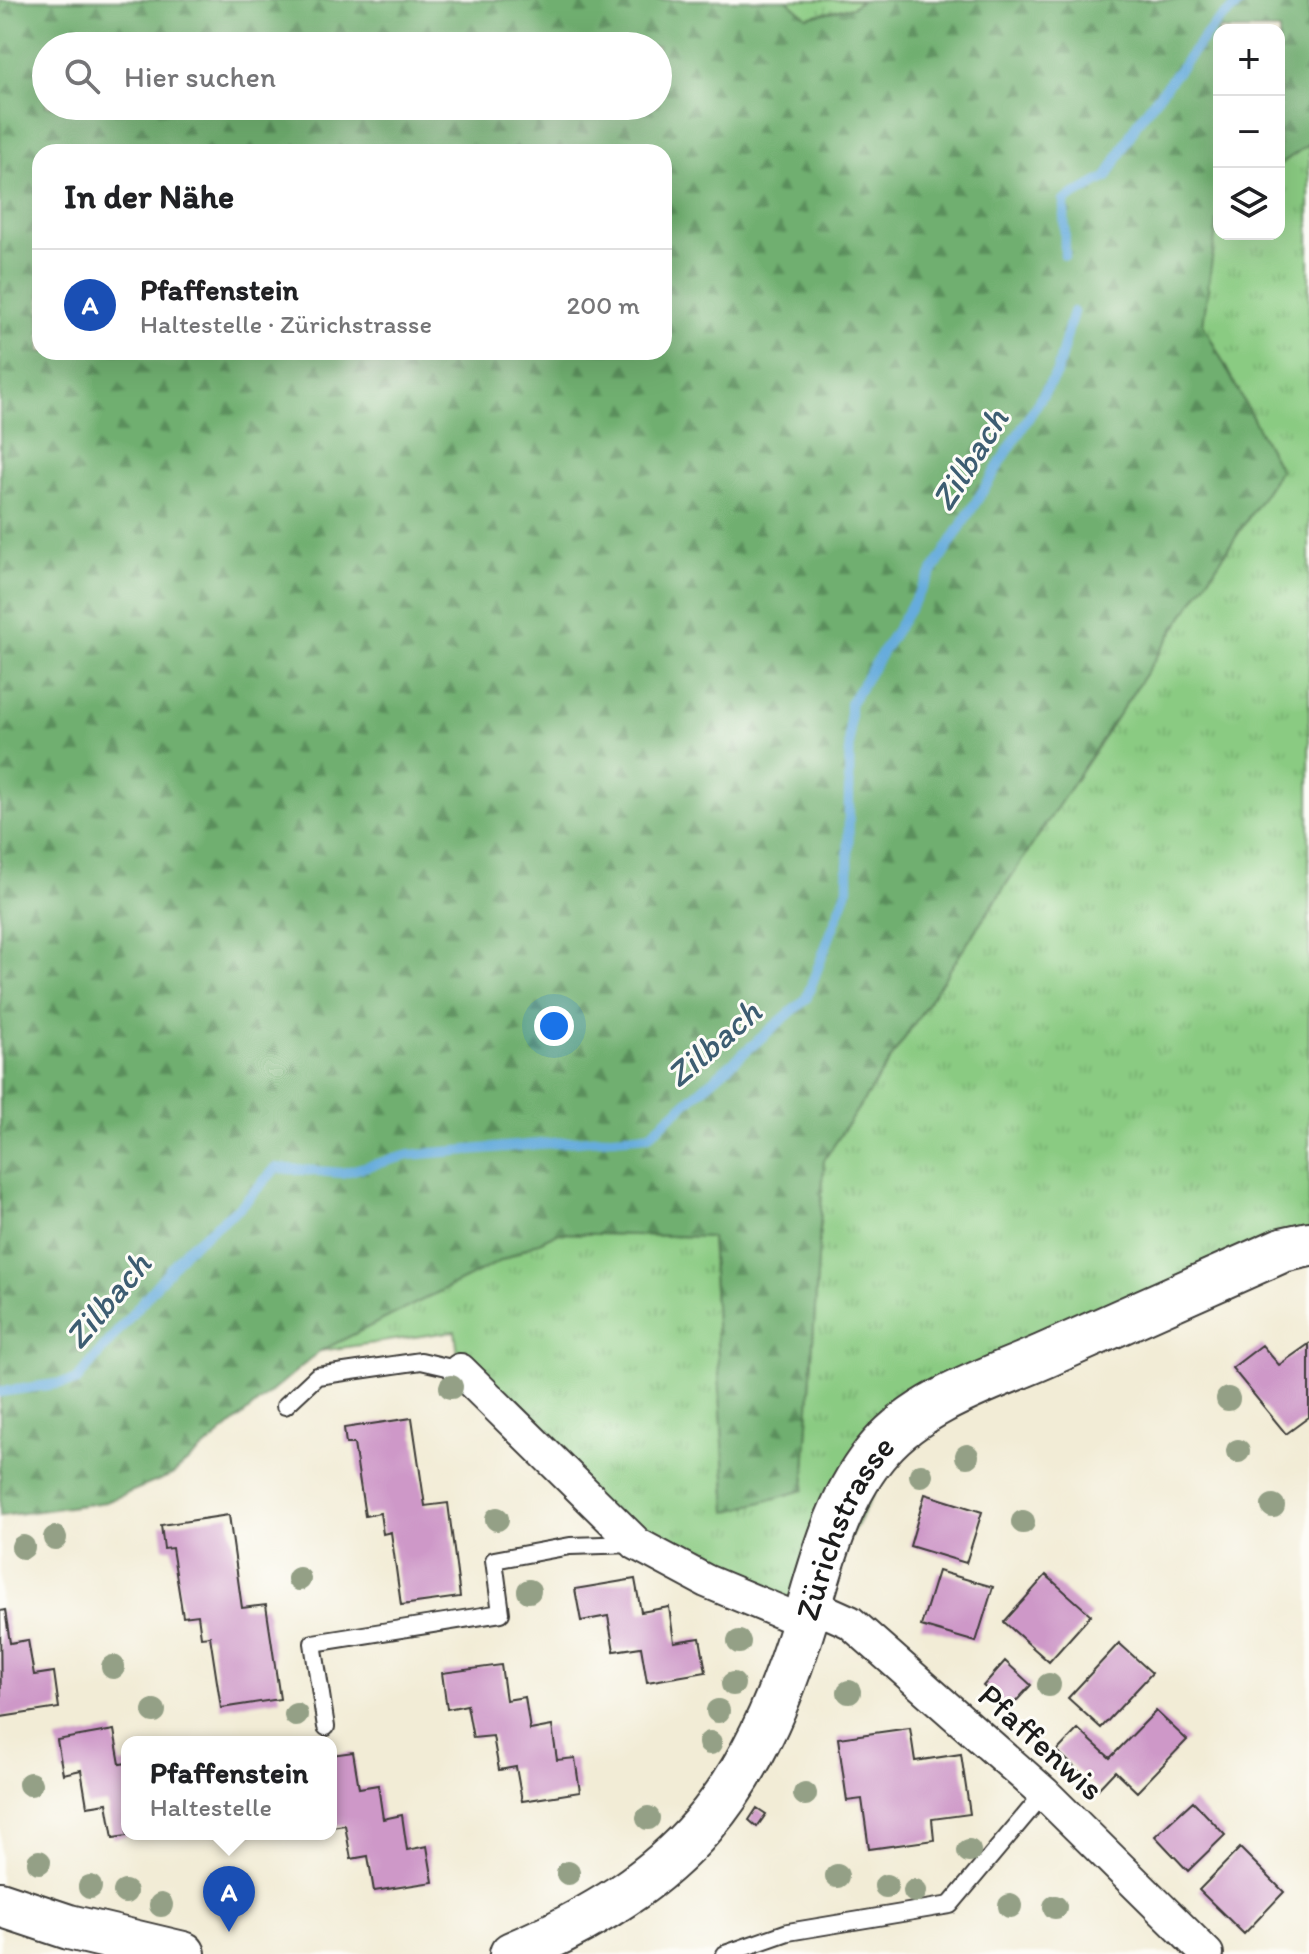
<!DOCTYPE html>
<html lang="de">
<meta charset="utf-8">
<style>
:root{--surface:#fff;--page:#f6f6f6;--text:#202124;--muted:#757577;--line:#e0e0e0;--accent:#c8321e}
body{margin:0;font-family:Itim,sans-serif;background:var(--page);color:var(--text)}
.controls{position:absolute;right:24px;top:24px;display:grid;overflow:hidden;border-radius:16px;box-shadow:0 8px 32px #0002}
.controls button{width:72px;height:72px;display:grid;place-items:center;padding:0;border:0;border-bottom:2px solid var(--line);background:var(--surface);color:var(--text);font:40px sans-serif}
.you{position:absolute;left:554px;top:1026px;width:28px;height:28px;margin:-20px;border:6px solid #fff;border-radius:50%;background:#1a73e8;box-shadow:0 0 0 12px #1a73e833}
.badge{display:grid;place-items:center;width:52px;height:52px;border-radius:50%;background:var(--accent);color:#fff;font-size:26px;font-weight:700}
.pin{position:absolute;translate:-50% -66px;filter:drop-shadow(0 2px 4px #0008)}
.pin::after{content:'';position:absolute;top:42px;width:28px;height:24px;background:inherit;clip-path:polygon(0 0,100% 0,50% 100%)}
.popup{position:absolute;left:121px;top:1736px;width:216px;height:104px;box-sizing:border-box;display:grid;place-content:center;border-radius:16px;background:var(--surface);filter:drop-shadow(0 2px 6px #0005);font-size:26px;white-space:nowrap;color:var(--muted)}
.popup b{font-size:30px;color:var(--text)}
.popup::after{content:'';position:absolute;left:50%;top:100%;margin-left:-16px;border:16px solid transparent;border-top-color:var(--surface)}
.list{margin:0;padding:0;list-style:none}
h2{display:flex;justify-content:space-between;align-items:center;height:104px;margin:0;padding:0 32px;font-size:34px}
h2 small{font-size:26px;font-weight:400;color:var(--muted)}
.list li{display:grid;grid-template-columns:52px 1fr auto;gap:24px;align-items:center;box-sizing:border-box;height:112px;padding:0 32px;border-top:2px solid var(--line)}
.list b{display:block;font-size:30px;white-space:nowrap}
.list p{margin:0;font-size:26px;white-space:nowrap;color:var(--muted)}
.list em{font-size:26px;font-style:normal;color:var(--muted)}
.icon{flex:none;width:44px;height:44px;fill:none;stroke:currentColor;stroke-width:2;stroke-linecap:round;stroke-linejoin:round}
.map{position:relative;flex:none;width:1309px;height:1954px;overflow:hidden}
.search{position:absolute;background:var(--surface);box-shadow:0 8px 32px #0002;left:32px;top:32px;width:640px;height:88px;display:flex;align-items:center;gap:20px;box-sizing:border-box;padding:0 28px;border-radius:44px;color:var(--muted);font-size:30px}
.panel{position:absolute;background:var(--surface);box-shadow:0 8px 32px #0002;left:32px;top:144px;width:640px;height:216px;border-radius:24px}
.map>svg:first-child{display:block}
.grass{fill:url(#grass-tufts);stroke:#53744f;stroke-width:2}
.forest{fill:url(#forest-firs);stroke:#466646;stroke-width:2;fill-rule:evenodd}
.lines{fill:none;stroke-linecap:round;stroke-linejoin:round}
.stream{stroke:#66acdc;stroke-width:10}
.building{fill:#ce98c8}
.lane-casing{stroke:#3c3b38;stroke-width:20}
.street-casing{stroke:#3c3b38;stroke-width:36}
.secondary-casing{stroke:#3c3b38;stroke-width:48}
.lane{stroke:#fff;stroke-width:16}
.street{stroke:#fff;stroke-width:32}
.secondary{stroke:#fff;stroke-width:44}
.tree{fill:#94a086}
.labels{text-anchor:middle;dominant-baseline:central;stroke-width:6;stroke-linejoin:round;paint-order:stroke}
.street-label{font-size:34px;fill:#1c1c1c;stroke:#fdfcf7}
.water-label{font-size:36px;font-style:italic;fill:#3d5d72;stroke:#fdfcf7}
</style>
<div class="map">
<svg width="1309" height="1954" viewBox="0 0 1309 1954">
<defs>
<pattern id="grass-tufts" width="24" height="20" patternUnits="userSpaceOnUse" patternTransform="scale(2)"><rect width="24" height="20" fill="#8acb82"/><path d="M3 7l-1-3M5 7V3M7 7l1-3M15 17l-1-3M17 17v-4M19 17l1-3" fill="none" stroke="#76ae70"/></pattern>
<pattern id="forest-firs" width="22" height="20" patternUnits="userSpaceOnUse" patternTransform="scale(2)"><rect width="22" height="20" fill="#6faf70"/><path d="M5 1l3.5 6h-7zM16 11l3.5 6h-7z" fill="#5a8e5b"/></pattern>
</defs>
<rect width="100%" height="100%" fill="#fdfcf7"/>
<filter id="ink" filterUnits="userSpaceOnUse"><feTurbulence type="fractalNoise" baseFrequency=".0125" numOctaves="2"/><feDisplacementMap in="SourceGraphic" scale="16" xChannelSelector="R" yChannelSelector="G"/><feConvolveMatrix kernelMatrix="1 2 1 2 8 2 1 2 1" color-interpolation-filters="sRGB"/></filter>
<filter id="wash" filterUnits="userSpaceOnUse"><feTurbulence type="fractalNoise" baseFrequency=".006" numOctaves="4" result="noise"/><feDisplacementMap in="SourceGraphic" scale="32" xChannelSelector="R" yChannelSelector="G"/><feGaussianBlur stdDeviation="1.8" result="paint"/><feColorMatrix in="noise" values="0 0 0 0 0 0 0 0 0 0 0 0 0 0 0 0 0 1.4 0 .05"/><feComposite in="paint" operator="in"/></filter>
<g filter="url(#wash)">
<rect width="100%" height="100%" fill="#f2ecd6"/>
<path class="grass" d="M787,0H862L852,7L807,17Z
M1309,144V1244L914,1419L804,1622L637,1544L460,1370L455,1331L320,1351L557,1233L711,1237L727,1511L804,1490L824,1160L1280,470L1203,324L1217,209L1219,234H1279V165Z"/>
<path class="forest" d="M0,0H787L807,17L852,7L862,0H1309V144L1279,165V30H1219V208L1203,324L1280,470L824,1160L804,1490L727,1512L711,1237L557,1233L320,1351L172,1475L106,1502L0,1516ZM46,46H658V106H46ZM40,152H664V352H40Z"/>
<g class="lines">
<path class="stream" d="M1065,255L1064,201L1107,177L1137,123L1214,25L1244,0
M0,1392L76,1381L186,1250L242,1205L276,1168L342,1173L409,1155L649,1135L806,999L848,888L850,704L1057,372L1073,312"/>
</g>
<g id="blocks">
<path class="building" d="M1309,1344V1417L1286,1434L1232,1368L1262,1345L1279,1365Z
M412,1418L425,1506L448,1503L460,1597L401,1605L391,1532L383,1534L380,1513L365,1516L354,1444H346L344,1428Z
M925,1494L982,1512L966,1563L910,1546Z
M229,1515L242,1608L266,1605L280,1699L221,1708L210,1636L201,1637L198,1615L183,1617L172,1548L164,1549L161,1525Z
M938,1571L993,1587L976,1642L921,1626Z
M1046,1575L1091,1615L1049,1662L1004,1622Z
M635,1579L641,1612L669,1607L674,1642L700,1638L706,1672L647,1682L641,1647L614,1651L608,1616L581,1621L575,1589Z
M5,1610L10,1643L28,1640L34,1675L54,1672L59,1708L1,1717L0,1611Z
M1119,1643L1152,1673L1101,1728L1068,1698Z
M1005,1661L1031,1685L1009,1709L983,1686Z
M501,1665L506,1700L525,1697L530,1730L552,1726L557,1760L575,1758L580,1792L522,1801L516,1767L499,1770L493,1736L473,1738L467,1705L447,1709L442,1673Z
M1156,1711L1187,1740L1137,1792L1115,1771L1098,1789L1057,1751L1078,1729L1110,1758Z
M910,1728L915,1761L961,1754L970,1814L932,1819L934,1840L869,1849L862,1799L847,1801L838,1738Z
M114,1730L120,1764L127,1763V1836L113,1838L107,1803L87,1806L81,1770L63,1774L57,1740Z
M353,1752L359,1788L378,1785L383,1819L402,1815L407,1850L427,1846L433,1882L374,1891L368,1856L351,1859L345,1825L331,1827V1755Z
M1193,1801L1225,1835L1188,1871L1155,1836Z
M757,1808L766,1814L757,1827L749,1820Z
M1240,1848L1284,1892L1244,1934L1199,1890Z"/>
</g>
</g>
<g filter="url(#ink)">
<use href="#blocks" fill-opacity="0" stroke="#3c3b38" stroke-width="2"/>
<g class="lines">
<g class="lane-casing">
<path id="lane" d="M285,1406L317,1376L421,1361L460,1370
M326,1727L313,1643L501,1613L494,1560L570,1546L636,1544
M725,1954L788,1932L950,1905L1044,1793"/>
</g>
<g class="street-casing">
<path id="street" d="M460,1370L637,1544L706,1581L804,1622
M810,1604L850,1622L1044,1793L1207,1954"/>
</g>
<g class="secondary-casing">
<g id="secondary">
<path d="M0,1904L69,1927L183,1954"/>
<path id="s1" d="M512,1954C684,1881 752,1795 806,1617C823,1559 839,1494 881,1447C921,1401 989,1380 1044,1356C1123,1321 1202,1286 1282,1250L1309,1244"/>
</g>
</g>
<use href="#lane" class="lane"/>
<use href="#street" class="street"/>
<use href="#secondary" class="secondary"/>
</g>
<g class="tree">
<circle cx="451" cy="1387" r="12"/>
<circle cx="1228" cy="1399" r="12"/>
<circle cx="1238" cy="1451" r="12"/>
<circle cx="967" cy="1456" r="12"/>
<circle cx="921" cy="1475" r="12"/>
<circle cx="1273" cy="1506" r="12"/>
<circle cx="497" cy="1519" r="12"/>
<circle cx="1023" cy="1522" r="12"/>
<circle cx="55" cy="1538" r="12"/>
<circle cx="23" cy="1547" r="12"/>
<circle cx="299" cy="1579" r="12"/>
<circle cx="529" cy="1591" r="12"/>
<circle cx="739" cy="1642" r="12"/>
<circle cx="113" cy="1667" r="12"/>
<circle cx="733" cy="1684" r="12"/>
<circle cx="1049" cy="1685" r="12"/>
<circle cx="849" cy="1692" r="12"/>
<circle cx="154" cy="1711" r="12"/>
<circle cx="718" cy="1711" r="12"/>
<circle cx="296" cy="1715" r="12"/>
<circle cx="710" cy="1743" r="12"/>
<circle cx="30" cy="1784" r="12"/>
<circle cx="805" cy="1794" r="12"/>
<circle cx="648" cy="1818" r="12"/>
<circle cx="969" cy="1851" r="12"/>
<circle cx="39" cy="1862" r="12"/>
<circle cx="568" cy="1873" r="12"/>
<circle cx="837" cy="1876" r="12"/>
<circle cx="886" cy="1886" r="12"/>
<circle cx="90" cy="1887" r="12"/>
<circle cx="915" cy="1891" r="12"/>
<circle cx="125" cy="1892" r="12"/>
<circle cx="161" cy="1905" r="12"/>
<circle cx="1010" cy="1906" r="12"/>
<circle cx="1055" cy="1907" r="12"/>
</g>
</g>
<g class="labels">
<g class="street-label">
<text stroke="none"><textPath href="#s1" startOffset="564">Zürichstrasse</textPath></text>
<text transform="translate(1041 1742) rotate(42)">Pfaffenwis</text>
</g>
<g class="water-label">
<text transform="translate(969 459) rotate(-58)">Zilbach</text>
<text transform="translate(713 1043) rotate(-41)">Zilbach</text>
<text transform="translate(107 1300) rotate(-50)">Zilbach</text>
</g>
</g>
</svg>
<div class="controls">
<button>+</button>
<button>−</button>
<button><svg class="icon" aria-label="layers" viewBox="0 0 24 24"><path d="M12 4l9 5-9 5-9-5zM3 14l9 5 9-5"/></svg></button>
</div>
<div class="you"></div>
<div class="pin badge" style="left:229px;top:1932px;background:#1a4fb4">A</div>
<div class="popup"><b>Pfaffenstein</b>Haltestelle</div>
<div class="search"><svg class="icon" aria-label="search" viewBox="0 0 24 24"><circle cx="10" cy="10" r="6"/><path d="M15 15l6 6"/></svg>Hier suchen</div>
<section class="panel">
<h2>In der Nähe<small></small></h2>
<ul class="list">
<li><span class="badge" style="background:#1a4fb4">A</span><div><b>Pfaffenstein</b><p>Haltestelle · Zürichstrasse</p></div><em>200 m</em></li>
</ul>
</section>
</div>
